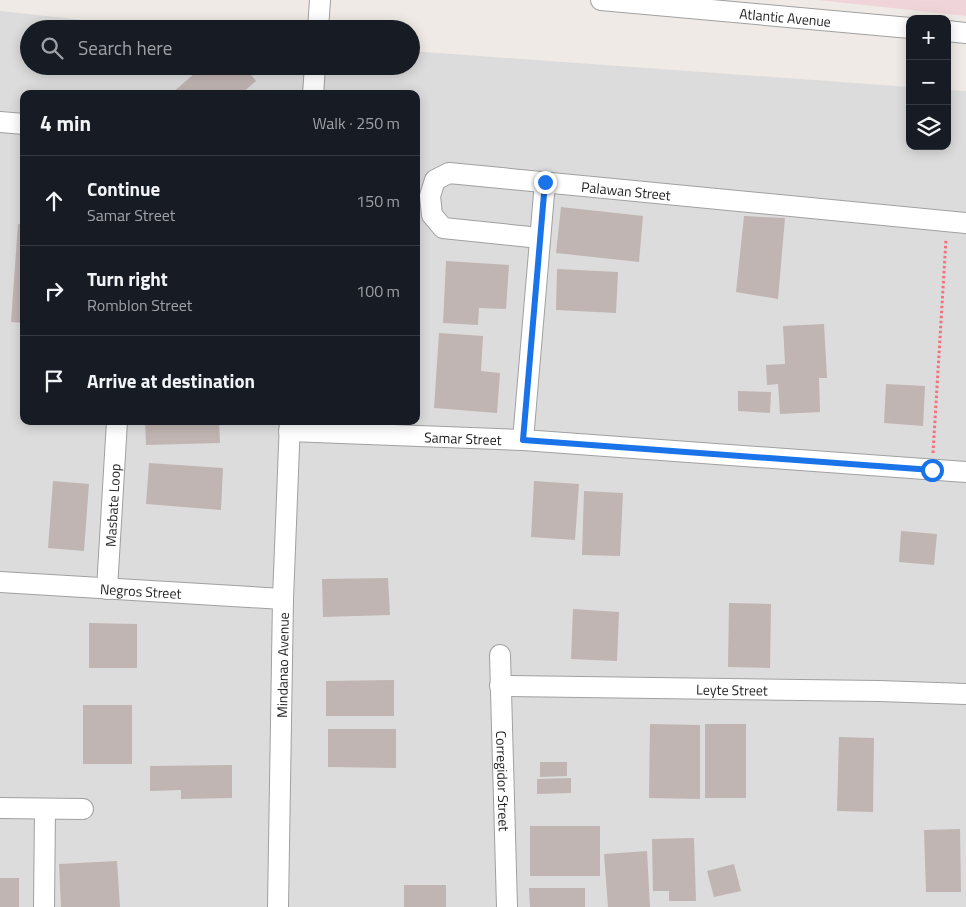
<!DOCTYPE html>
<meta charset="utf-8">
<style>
:root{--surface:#171b24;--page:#242831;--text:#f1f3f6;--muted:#9ea1a6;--line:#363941}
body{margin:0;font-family:"Titillium Web",sans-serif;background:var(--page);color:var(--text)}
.controls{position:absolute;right:15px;top:15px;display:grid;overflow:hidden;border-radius:10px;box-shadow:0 2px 12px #0003}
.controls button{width:45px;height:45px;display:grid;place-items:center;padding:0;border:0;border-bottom:1px solid var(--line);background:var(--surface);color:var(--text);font:25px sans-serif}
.stop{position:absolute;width:15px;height:15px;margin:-11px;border:4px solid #1a73e8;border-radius:50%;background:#fff}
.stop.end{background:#1a73e8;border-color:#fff;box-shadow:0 1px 5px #0008}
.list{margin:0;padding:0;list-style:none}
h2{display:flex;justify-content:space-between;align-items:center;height:65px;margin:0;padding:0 20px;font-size:21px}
h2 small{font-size:16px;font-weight:400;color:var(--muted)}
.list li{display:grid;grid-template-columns:32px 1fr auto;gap:15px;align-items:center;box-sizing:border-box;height:90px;padding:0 20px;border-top:1px solid var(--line)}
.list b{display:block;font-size:19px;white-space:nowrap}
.list p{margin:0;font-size:16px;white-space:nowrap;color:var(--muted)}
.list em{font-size:16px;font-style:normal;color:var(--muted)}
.icon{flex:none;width:28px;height:28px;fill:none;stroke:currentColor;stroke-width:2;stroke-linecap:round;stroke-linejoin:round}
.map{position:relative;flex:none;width:966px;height:907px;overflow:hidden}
.search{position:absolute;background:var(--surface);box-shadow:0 2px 12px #0003;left:20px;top:20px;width:400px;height:55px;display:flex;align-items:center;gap:12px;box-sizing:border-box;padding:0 18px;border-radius:28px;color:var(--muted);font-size:19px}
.panel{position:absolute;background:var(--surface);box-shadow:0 2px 12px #0003;left:20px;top:90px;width:400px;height:335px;border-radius:10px}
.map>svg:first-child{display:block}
.residential{fill:#dddcdc;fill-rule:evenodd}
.commercial{fill:#efd5d9}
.building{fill:#c0b5b2}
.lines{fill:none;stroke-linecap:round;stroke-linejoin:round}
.street-casing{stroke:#a0a0a0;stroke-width:22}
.path{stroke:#f4717c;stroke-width:3;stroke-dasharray:2.5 2.5;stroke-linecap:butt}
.street{stroke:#fff;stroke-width:20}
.route{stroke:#1a73e8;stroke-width:6}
.labels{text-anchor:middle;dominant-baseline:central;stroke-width:4;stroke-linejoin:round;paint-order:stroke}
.street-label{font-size:14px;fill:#1f1f1f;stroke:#fff}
</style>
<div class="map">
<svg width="966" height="907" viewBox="0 0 966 907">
<rect width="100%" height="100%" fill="#efeae5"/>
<path class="residential" d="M0,11L167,29H29V66H411V51L910,87V146H947V90L966,91V907H0ZM24,94H416V421H24Z"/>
<path class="commercial" d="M818,0H966V16Z"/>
<path class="building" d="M203,66H244L256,81L241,94H171Z
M561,207L643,216L639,262L556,253Z
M744,216L785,218L778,299L736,292Z
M18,224L24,225V323L11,322Z
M446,261L509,265L506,309L479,308L478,325L443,323Z
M557,269L618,272L616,313L556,310Z
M824,324L827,378H819L820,412L780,414L778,384L767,385L766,365L785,364L783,326Z
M439,333L483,336L481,371L500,373L497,413L434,408Z
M886,384L925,386L923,426L884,423Z
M738,391L771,392L770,413L738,411Z
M145,421H219L220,443L146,445Z
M149,463L223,468L221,510L146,504Z
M53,481L89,484L84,551L48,548Z
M534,481L579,484L575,540L531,537Z
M584,491L623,493L620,556L582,555Z
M901,531L937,534L934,565L899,562Z
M388,578L390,615L323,617L322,579Z
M729,603L771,604L770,668L728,667Z
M573,609L619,612L617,661L571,659Z
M89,623L137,624V668H89Z
M394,680V716H326V681Z
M83,705H132V764H83Z
M650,724L700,725V799L649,798Z
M705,724H746V798H705Z
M328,729H396V768L328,767Z
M839,737L874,738L873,812L837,811Z
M540,762H567V776L540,777Z
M232,765V798L181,799V790L150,791V766Z
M571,778V793L537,794V779Z
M530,826H600V876H530Z
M960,829L961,892H926L924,830Z
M694,838L696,901H669V891H653L652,839Z
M647,851L650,907H608L604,854Z
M117,861L120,907H61L59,864Z
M734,864L741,891L714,897L707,871Z
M0,878H19V907H0Z
M404,885H446V907H404Z
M529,888H585V907H530Z"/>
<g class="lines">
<g class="street-casing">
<g id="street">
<path id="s1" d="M601,0L910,28"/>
<path d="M318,29L320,0"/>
<path d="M947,31L966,33"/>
<path d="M313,94L315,66"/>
<path d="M0,122L24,124"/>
<path id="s2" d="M540,238L443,228L432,215L430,196L435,180L449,173L966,223"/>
<path id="s3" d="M289,431L523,440L966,472"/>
<path d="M523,440L545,182"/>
<path id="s4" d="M0,582L283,599"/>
<path id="s5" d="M107,589L117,421"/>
<path id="s6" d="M500,655L507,907"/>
<path id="s7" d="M500,686L879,691L966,694"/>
<path d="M0,808L83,809"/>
<path d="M44,907L45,809"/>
<path id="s8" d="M278,907L283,599L290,421"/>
</g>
</g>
<path class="path" d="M933,453L946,239"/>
<use href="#street" class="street"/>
</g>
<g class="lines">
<path class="route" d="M545,182L523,440L932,470"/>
</g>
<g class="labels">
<g class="street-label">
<text stroke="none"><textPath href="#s1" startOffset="185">Atlantic Avenue</textPath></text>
<text stroke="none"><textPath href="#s2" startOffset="344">Palawan Street</textPath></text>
<text stroke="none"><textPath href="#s3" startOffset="174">Samar Street</textPath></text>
<text stroke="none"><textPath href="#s5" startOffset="84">Masbate Loop</textPath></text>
<text stroke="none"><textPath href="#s4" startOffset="141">Negros Street</textPath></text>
<text stroke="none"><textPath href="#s8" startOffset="242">Mindanao Avenue</textPath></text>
<text stroke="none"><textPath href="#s7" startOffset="232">Leyte Street</textPath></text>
<text stroke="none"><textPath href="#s6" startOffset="126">Corregidor Street</textPath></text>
</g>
</g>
</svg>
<div class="controls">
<button>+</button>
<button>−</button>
<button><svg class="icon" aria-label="layers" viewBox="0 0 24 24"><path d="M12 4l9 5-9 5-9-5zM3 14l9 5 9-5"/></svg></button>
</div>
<div class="stop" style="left:932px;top:470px"></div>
<div class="stop end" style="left:545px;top:182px"></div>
<div class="search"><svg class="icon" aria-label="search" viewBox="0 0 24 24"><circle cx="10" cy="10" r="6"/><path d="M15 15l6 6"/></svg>Search here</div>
<section class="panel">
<h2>4 min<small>Walk · 250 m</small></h2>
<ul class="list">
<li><svg class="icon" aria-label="ahead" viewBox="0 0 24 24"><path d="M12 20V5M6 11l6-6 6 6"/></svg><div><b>Continue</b><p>Samar Street</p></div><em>150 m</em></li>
<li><svg class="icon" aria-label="right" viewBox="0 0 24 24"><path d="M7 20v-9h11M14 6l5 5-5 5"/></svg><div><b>Turn right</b><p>Romblon Street</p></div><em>100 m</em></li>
<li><svg class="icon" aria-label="arrive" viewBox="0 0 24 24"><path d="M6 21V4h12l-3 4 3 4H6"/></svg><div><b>Arrive at destination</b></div></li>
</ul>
</section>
</div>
